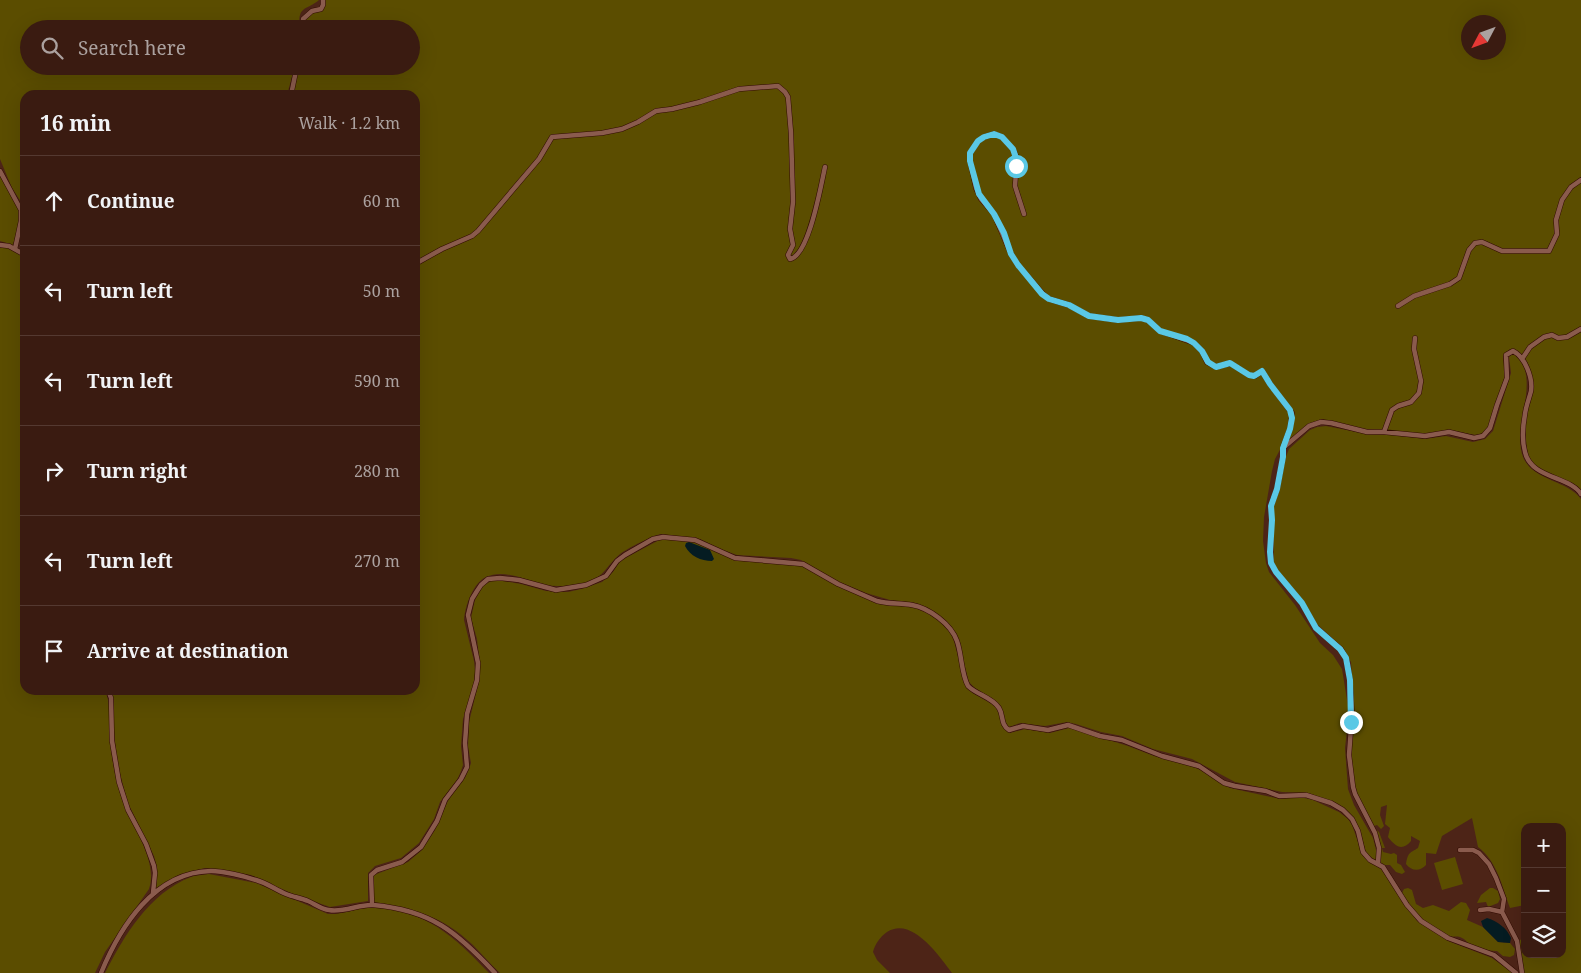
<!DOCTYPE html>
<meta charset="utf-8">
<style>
:root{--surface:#3a1b11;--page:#45281f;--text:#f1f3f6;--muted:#aba19f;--line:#543931}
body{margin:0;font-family:"Noto Serif",serif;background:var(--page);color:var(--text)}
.controls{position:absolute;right:15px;bottom:15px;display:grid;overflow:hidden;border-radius:10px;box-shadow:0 5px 20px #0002}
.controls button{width:45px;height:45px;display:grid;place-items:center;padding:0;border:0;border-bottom:1px solid var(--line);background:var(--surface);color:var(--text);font:25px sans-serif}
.compass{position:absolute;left:1461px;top:15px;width:45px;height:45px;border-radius:50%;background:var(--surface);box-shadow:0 5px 20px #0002;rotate:229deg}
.stop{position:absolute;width:15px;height:15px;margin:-11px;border:4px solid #5ac8e5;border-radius:50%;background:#fff}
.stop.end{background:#5ac8e5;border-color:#fff;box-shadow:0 1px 5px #0008}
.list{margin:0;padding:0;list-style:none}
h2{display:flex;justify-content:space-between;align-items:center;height:65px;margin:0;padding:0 20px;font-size:21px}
h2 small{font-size:16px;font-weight:400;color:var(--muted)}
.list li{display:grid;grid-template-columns:32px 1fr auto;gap:15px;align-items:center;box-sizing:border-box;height:90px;padding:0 20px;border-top:1px solid var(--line)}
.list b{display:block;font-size:19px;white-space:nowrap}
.list em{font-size:16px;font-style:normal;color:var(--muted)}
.icon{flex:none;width:28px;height:28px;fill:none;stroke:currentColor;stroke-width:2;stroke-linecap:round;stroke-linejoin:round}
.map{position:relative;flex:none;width:1581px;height:973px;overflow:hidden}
.search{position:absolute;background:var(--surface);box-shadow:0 5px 20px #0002;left:20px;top:20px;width:400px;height:55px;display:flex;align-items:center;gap:12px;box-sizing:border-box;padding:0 18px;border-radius:28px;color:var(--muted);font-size:19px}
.panel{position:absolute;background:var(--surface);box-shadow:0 5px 20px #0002;left:20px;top:90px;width:400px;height:605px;border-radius:15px}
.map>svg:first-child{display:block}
.green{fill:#5b4d00;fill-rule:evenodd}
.water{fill:#051c22}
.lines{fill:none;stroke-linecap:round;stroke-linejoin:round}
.street-casing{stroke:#310a01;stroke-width:5.5}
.street{stroke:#8a5b4d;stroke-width:4.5}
.route{stroke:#5ac8e5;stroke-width:6}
</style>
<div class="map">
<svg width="1581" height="973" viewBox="0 0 1581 973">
<rect width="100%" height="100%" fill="#4d2417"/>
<path class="green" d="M0,0H319C306,11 297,5 300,29H29V66H295L287,95H25V208L12,188L0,159Z
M325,0H1581V492C1565,483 1541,475 1530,459C1525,452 1525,422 1527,414C1529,405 1533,397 1533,388C1534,374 1526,349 1510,349L1503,356L1505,376L1489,425L1484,433L1476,435L1449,430L1426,434L1364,429L1322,419L1310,423L1282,446L1275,459L1272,471L1264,517L1263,541L1266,563L1269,572L1295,605L1320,643L1333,655L1342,669L1349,712L1345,748L1348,789L1354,805L1373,838L1377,854L1376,861L1366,853L1360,831L1350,814L1345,809L1330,801L1309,793L1282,792L1235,782L1192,759L1153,749L1122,736L1101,732L1076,724L1067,722L1045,726L1020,723L1009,727L1005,722L1001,706L992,698L976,689L969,682L956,633L948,624L928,608L916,603L890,600L866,593L837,581L801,560L791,558L737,555L723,550L700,539L661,534C654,535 626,549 620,554C603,569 605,579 579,584C568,586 556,587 545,585C527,581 504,568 486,577C473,583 465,606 464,620L474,661L475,671L474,684L463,719L461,746L463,765L461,771L457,780L440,802L434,819L419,843L401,858L375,866L368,873V901L330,907L293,894L251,875L205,868L185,873L156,888L157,867L154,856L128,803L117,763L113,720L114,700L110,690H415V95H292L299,66H411V29H304L305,20L312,13L318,12ZM1468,22H1498V52H1468Z
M0,176L20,211L19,222L13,245L0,241Z
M0,248H8L25,257V690L105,691C111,703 109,718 110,732C111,754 114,775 121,796C130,824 159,860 149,889L105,952L95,973H0Z
M1513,353C1544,376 1511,426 1523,457C1533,481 1568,480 1581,499V973H1523L1519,941L1525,936V954H1562V827H1525V905L1510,908C1502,886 1497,861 1478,847L1472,818L1442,836L1436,854L1426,853V865C1420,872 1411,871 1406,864C1408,852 1410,853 1418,848L1420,841L1411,836V841C1402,852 1395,846 1388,837L1390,828L1385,824L1387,805L1381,807L1380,815L1384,826L1381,829L1377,825L1374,826L1357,794L1355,786L1351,755L1354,705L1351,662L1341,646L1317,624L1307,607L1295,590L1277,571L1272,561L1274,505L1278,493L1285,459L1289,449L1310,430L1317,427L1326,426L1367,434L1392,435L1425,439L1446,436L1473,442L1485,439L1493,431L1511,373L1509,357Z
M661,539L695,542L734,559L742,561L800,564L878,602L913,607L929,614L942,623L952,634L966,686L973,693L995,706L1000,715L1003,727L1010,733L1025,729L1050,733L1069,728L1074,729L1128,746L1154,756L1191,766L1203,771L1230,788L1280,799L1300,797L1313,800L1339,812L1348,819L1352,825L1363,856L1381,869L1417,921L1448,941L1492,958L1513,973H952C939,956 912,916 887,932C880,937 875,944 873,952L877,960L890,973H500C490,964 482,954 473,945C441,915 416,910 374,902L372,881L374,875L408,862L422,850L435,830L450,796L465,778L469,769L471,763L468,747L469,722L480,677V665L477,639L471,618L475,600L483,586L491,581L497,580L521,584L546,591L568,592L581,589L602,582L613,572L620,561Z
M1375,829L1379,832L1385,848H1382L1383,852L1391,854L1394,853L1397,855V863L1401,865L1405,872L1402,874L1396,872L1390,865H1384L1379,862L1380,849Z
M1455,857L1463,884L1442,890L1434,863Z
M209,874L256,883L328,914C341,915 354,909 367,908C422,906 454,936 489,973H105C124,936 149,893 191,877C196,875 203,875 209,874Z
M1408,888L1412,890L1416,904L1423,908L1433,905L1449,911L1461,902L1466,903L1470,910L1467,920L1483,927L1498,942L1510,943L1515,949L1514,955L1510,957L1503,956L1497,951C1491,952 1473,946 1468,943C1466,941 1465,939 1462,938C1457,935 1452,938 1447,936C1427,926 1412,911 1402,893L1404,889Z
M1490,888H1493L1498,891L1500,899L1498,903L1488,907L1486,902L1477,903L1481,895Z"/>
<path class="water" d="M689,542L710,550L714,559L712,561C701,561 690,556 685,546L686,543Z
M1487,918C1497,921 1507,928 1511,938L1510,943L1498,942L1483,927L1481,921Z"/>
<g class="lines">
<g class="street-casing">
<path id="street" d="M303,29V19L312,11L321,9L323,5V0
M291,95L297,66
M0,171L21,210V221L15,249
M1024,214L1015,186L1017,158L1013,149L1002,137L994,134L984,137L978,141L970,153V161L976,188L981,199L994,214L1011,254L1018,265L1043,294L1049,299L1069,305L1089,316L1118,320L1141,318L1148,320L1160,331L1194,343L1202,351L1207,362L1216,367L1230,363L1249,375L1255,376L1262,371L1270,384L1292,413L1290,429L1283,447
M0,245L9,246L25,255
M415,264L442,249L472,236L478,231L539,159L552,137L602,133L622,129L638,122L656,111L672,109L700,102L739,89L778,86L785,92L788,97L791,133L793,202L790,229L793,245L788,255L790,259C809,256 821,185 825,167
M1398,306L1414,296L1450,284L1459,278L1469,250L1475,243L1482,242L1502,251H1549L1557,234L1556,220L1562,200L1571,187L1581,180
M1522,359L1530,347L1544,337L1552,335L1558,338L1567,337L1581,329
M1384,432L1392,410L1398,406L1411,402L1419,393L1421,381L1414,349L1415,338
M108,690L111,698L112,741L119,782L128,810L146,844L154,866L155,873L153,893
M1460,850H1473L1479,853L1489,864L1496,878L1504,899L1502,912L1517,941L1522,973
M1378,863L1379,848L1375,833L1355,794L1353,787L1349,755L1352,714L1350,680L1346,658L1341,649L1316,628L1302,603L1276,572L1271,563V506L1277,489L1283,457V448L1309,426L1321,422L1331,423L1367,432H1384L1425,436L1449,432L1474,438L1483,436L1490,428L1497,405L1507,378L1506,355L1513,351C1525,357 1533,378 1531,391C1529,399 1526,406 1525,414C1523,425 1522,441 1525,452C1531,479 1570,476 1581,494
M372,905L371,875L377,870L402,862L421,847L437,821L445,800L461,779L467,767L465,743L467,714L477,680L478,663L468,615L472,599L477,591L481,585L488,579L500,578L519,580L556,590L586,585L606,576L617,561L625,555L653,539L663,537L695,540L735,558L803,564L838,584L877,601C888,604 900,603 912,605C929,608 951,624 957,641C962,655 961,673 968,686C977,695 992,697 999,708C1004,716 1000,724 1009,730L1023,726L1048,730L1068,725L1100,736L1122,740L1162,756L1199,766L1224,783L1235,786L1266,791L1279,796L1306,795L1331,803L1343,810L1352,819L1358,831L1363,852L1370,860L1383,867L1407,905L1421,921L1448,938L1494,955L1516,973
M1480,910L1489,909L1502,912
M101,973C120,927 154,872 211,871C223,871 244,876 256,880C267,883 276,890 286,894C293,897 301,898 308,901C315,904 321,909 329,910C343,913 359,904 373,905C431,910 457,932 495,973"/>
</g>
<use href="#street" class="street"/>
</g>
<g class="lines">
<path class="route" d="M1016,166V158L1013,149L1002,137L994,134L984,137L978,141L970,153V161L979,194L994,214L1004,233L1011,254L1018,265L1042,294L1049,299L1069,305L1089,316L1118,320L1141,318L1148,320L1160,331L1187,339L1194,343L1202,351L1208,362L1216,367L1230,363L1249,375L1254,376L1262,371L1270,384L1290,410L1292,418L1290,429L1283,448V457L1277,489L1271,506L1272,520L1270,552L1271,563L1276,572L1302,603L1316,628L1340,649L1346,658L1350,680L1351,722"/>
</g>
</svg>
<div class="controls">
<button>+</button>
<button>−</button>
<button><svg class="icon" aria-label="layers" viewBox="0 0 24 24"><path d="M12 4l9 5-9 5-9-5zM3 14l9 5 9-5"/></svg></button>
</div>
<svg class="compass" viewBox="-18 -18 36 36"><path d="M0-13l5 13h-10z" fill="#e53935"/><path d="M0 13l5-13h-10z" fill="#aba19f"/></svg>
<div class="stop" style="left:1016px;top:166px"></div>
<div class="stop end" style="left:1351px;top:722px"></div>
<div class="search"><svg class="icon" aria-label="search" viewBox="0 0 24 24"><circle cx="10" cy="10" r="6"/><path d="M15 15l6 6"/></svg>Search here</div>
<section class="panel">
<h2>16 min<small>Walk · 1.2 km</small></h2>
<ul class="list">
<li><svg class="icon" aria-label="ahead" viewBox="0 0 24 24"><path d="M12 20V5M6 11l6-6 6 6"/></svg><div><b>Continue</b></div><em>60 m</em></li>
<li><svg class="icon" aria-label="left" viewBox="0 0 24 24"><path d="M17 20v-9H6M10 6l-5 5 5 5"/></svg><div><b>Turn left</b></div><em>50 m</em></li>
<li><svg class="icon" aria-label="left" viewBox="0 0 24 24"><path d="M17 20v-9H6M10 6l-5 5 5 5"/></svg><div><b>Turn left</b></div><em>590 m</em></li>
<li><svg class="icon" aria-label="right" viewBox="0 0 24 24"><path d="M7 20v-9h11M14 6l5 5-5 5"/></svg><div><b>Turn right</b></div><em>280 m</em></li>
<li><svg class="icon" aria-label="left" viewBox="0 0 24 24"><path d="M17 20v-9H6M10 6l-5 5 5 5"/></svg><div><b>Turn left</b></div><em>270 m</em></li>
<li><svg class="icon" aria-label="arrive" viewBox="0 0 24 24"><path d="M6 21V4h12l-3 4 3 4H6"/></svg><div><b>Arrive at destination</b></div></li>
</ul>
</section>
</div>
